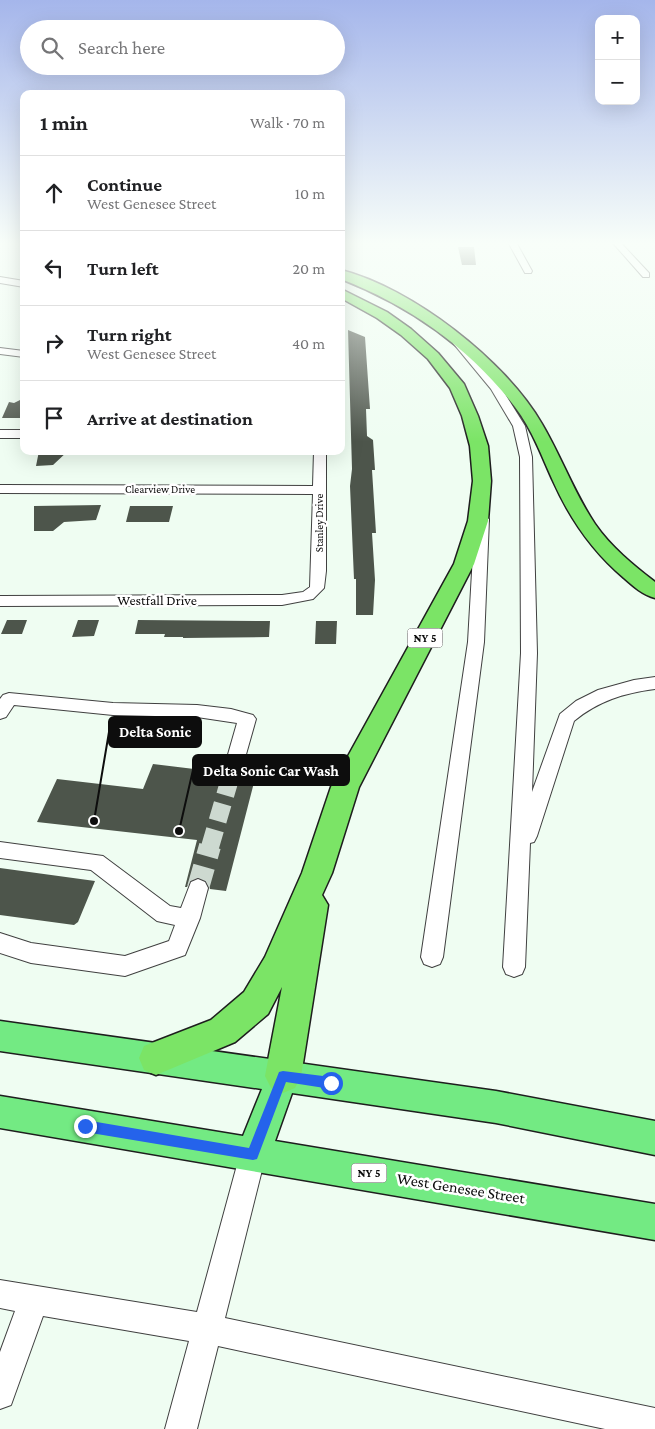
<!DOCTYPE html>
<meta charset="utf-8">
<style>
:root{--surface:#fff;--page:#f2f2f2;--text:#202124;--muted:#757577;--line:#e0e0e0}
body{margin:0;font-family:"Crimson Pro",serif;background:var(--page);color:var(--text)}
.controls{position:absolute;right:15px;top:15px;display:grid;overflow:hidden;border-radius:10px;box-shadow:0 5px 20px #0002}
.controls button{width:45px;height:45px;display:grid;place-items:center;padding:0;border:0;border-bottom:1px solid var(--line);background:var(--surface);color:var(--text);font:25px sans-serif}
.stop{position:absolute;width:15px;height:15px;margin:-11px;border:4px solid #2563eb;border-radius:50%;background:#fff}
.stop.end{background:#2563eb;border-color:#fff;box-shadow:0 1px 5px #0008}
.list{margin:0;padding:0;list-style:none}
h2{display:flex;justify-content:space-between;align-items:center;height:65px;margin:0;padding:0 20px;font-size:21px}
h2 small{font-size:16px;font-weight:400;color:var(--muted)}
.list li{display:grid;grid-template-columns:32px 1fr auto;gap:15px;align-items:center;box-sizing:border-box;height:75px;padding:0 20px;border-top:1px solid var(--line)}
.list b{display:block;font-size:19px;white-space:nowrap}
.list p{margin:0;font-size:16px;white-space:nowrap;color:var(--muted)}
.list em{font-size:16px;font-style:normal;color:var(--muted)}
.icon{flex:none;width:28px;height:28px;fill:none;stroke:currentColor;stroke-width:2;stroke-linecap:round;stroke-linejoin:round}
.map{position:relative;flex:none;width:655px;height:1429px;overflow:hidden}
.search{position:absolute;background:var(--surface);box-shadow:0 5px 20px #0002;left:20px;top:20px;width:325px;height:55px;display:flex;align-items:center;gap:12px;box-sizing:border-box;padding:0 18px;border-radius:28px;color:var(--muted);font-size:19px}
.panel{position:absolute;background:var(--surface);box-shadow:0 5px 20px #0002;left:20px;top:90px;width:325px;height:365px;border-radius:10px}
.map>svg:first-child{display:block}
.building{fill:#4d554b}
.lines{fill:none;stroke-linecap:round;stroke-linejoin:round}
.minor-tunnel-far1{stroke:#cdd9d0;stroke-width:18;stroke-dasharray:18 9;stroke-linecap:butt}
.minor-tunnel{stroke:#cdd9d0;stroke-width:22;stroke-dasharray:22 11;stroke-linecap:butt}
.minor-casing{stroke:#404040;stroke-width:2}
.major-casing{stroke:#1e1e1e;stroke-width:3}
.highway-casing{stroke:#1e1e1e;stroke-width:3}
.minor{fill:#fff;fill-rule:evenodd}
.major{fill:#73ea83;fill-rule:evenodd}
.highway{fill:#7be466;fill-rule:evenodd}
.route{fill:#2563eb}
.labels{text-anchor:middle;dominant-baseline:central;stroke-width:5;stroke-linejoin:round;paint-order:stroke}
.far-street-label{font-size:11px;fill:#0d0d0d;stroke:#fff}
.shield{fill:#fff;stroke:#565656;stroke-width:1}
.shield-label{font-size:12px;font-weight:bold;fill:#0d0d0d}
.street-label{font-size:14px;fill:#0d0d0d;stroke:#fff}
.near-street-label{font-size:16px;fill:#0d0d0d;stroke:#fff}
.leader{fill:none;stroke:#0d0d0d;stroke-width:2}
.callout-dot{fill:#0d0d0d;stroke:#fff;stroke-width:2}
.callout{fill:#0d0d0d;stroke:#0d0d0d;stroke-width:2}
.callout-label{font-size:15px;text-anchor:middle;font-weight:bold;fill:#fff}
</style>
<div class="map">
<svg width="655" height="1429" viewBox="0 0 655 1429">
<rect width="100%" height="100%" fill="#effdf2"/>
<path class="building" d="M458,247H474L476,265H462Z
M348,330L365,337L370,409H366L367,436L373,440L375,470H372L376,533H372L375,580L373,615H356V579H354L350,486L352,469Z
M24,398V418H2L9,402L14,403Z
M39,451H68L53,465L36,466Z
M101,505L96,520L64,522L53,531H34V506Z
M130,506H173L169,522H126Z
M7,620H27L22,634H1Z
M78,620H99L94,636L72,637Z
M138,620L270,621L269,637L183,638V637H164L165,634H135Z
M316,621H337L336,644H315Z
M222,763L226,772L233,774L242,772L245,766L258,767L226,891L210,889L207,881L199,877L190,880L187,887H185L197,840L37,822L57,779L143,789L153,764L219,772Z
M0,868L95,881L78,922L74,925L0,915Z"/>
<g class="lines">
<path class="minor-tunnel-far1" d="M210,847L234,765"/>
<path class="minor-tunnel" d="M198,888L210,846"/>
<g class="minor-casing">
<path id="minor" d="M508,242H516L532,271L531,273H525Z
M612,242H620L649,273V277H643Z
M0,277L24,281V287L0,283Z
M458,340L462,341L500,386L525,426L532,457L537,653L532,792L560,714L576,701L598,690L634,680L655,677V689C624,693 598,701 574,721L537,836L534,842L530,843L525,967L522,974L514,977L506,974L503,967L521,653L520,457L513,426L491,389L453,343Z
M0,348L24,351V357L0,354Z
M0,430H24V438H0Z
M314,451H326V571L324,588L313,599L282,605L0,606V596L282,595L303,592L310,587L313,494L0,493V485L313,486Z
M482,515L489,519L484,642L443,957L440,964L432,967L424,964L421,957L468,642L475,519Z
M9,693L113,703L197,705L231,709L253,715L256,719L243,765L241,770L234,772L227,770L225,765L237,723L197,717L113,715L14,705L6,717L0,719V699L3,695Z
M0,842L103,856L170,906L181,908L191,882L198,879L205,882L208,888L200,918L185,955L125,976L31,963L0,953V933L31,943L125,956L169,941L175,925L157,921L91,870L0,858Z
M253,1141L262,1145L266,1154L225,1318L655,1408V1429H605L218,1346L197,1429H165L189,1341L43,1316L11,1405L0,1409V1352L15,1311L0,1308V1280L197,1312L240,1154L244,1145Z"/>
</g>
<g class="major-casing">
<path id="major" d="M0,1021L496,1091L655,1121V1155L496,1123L292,1093L275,1141L655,1204V1240L0,1128V1096L243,1136L262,1089L0,1051Z"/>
</g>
<g class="highway-casing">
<path id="highway" d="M341,270C412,288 506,361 542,424C561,456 574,493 595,524C611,547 633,565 655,582V598C643,595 633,586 624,578C592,551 570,519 553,481C542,457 532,429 515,407C470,348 410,306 341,279Z
M341,289L387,312L411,329L438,353L464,384L478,416L488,446L491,481L488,521L474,564L359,787L332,873L322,895L328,905L301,1076L295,1088L283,1093L271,1088L265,1076L282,987L268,1014L235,1042L156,1075L144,1070L139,1058L144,1046L211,1020L244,992L265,957L302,873L331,787L454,564L468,521L473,481L470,446L462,416L450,388L428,359L401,335L377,318L341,298Z"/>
</g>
<use href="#minor" class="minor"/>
<use href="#major" class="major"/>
<use href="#highway" class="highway"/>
</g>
<linearGradient id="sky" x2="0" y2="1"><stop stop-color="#a5b6eb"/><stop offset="0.55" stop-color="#f8fef9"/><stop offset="1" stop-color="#f8fef9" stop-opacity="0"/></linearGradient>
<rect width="655" height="442" fill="url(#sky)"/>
<path class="route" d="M283,1071L331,1077L335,1079L337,1083L335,1087L331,1089L286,1082L257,1159L253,1160L85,1132L81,1130L79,1126L81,1122L85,1120L249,1148L279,1072Z"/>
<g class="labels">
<g class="far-street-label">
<text x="160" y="489">Clearview Drive</text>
<text transform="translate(319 523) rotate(-90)">Stanley Drive</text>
</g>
<g class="shield">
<rect x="407.5" y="628.5" width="35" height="19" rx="4"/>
<rect x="351.5" y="1163.5" width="35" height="19" rx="4"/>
</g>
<g class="shield-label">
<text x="425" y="638">NY 5</text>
<text x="369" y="1173">NY 5</text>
</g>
<g class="street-label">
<text x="157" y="600">Westfall Drive</text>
</g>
<g class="near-street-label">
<text transform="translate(461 1188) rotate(9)">West Genesee Street</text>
</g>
</g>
<path class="leader" d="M94 821L109 732M179 831L193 770"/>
<g class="callout-dot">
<circle cx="94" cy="821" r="5"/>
<circle cx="179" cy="831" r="5"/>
</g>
<g class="callout">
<rect x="109" y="717" width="92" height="30" rx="5"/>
<rect x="193" y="755" width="156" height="30" rx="5"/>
</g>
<g class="callout-label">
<text x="155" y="737">Delta Sonic</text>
<text x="271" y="776">Delta Sonic Car Wash</text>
</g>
</svg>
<div class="controls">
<button>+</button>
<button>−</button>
</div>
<div class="stop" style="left:331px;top:1083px"></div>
<div class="stop end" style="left:85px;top:1126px"></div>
<div class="search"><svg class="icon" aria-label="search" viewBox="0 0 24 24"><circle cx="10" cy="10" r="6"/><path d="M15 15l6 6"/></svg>Search here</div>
<section class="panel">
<h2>1 min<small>Walk · 70 m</small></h2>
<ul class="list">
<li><svg class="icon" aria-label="ahead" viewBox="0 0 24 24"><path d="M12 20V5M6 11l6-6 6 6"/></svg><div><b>Continue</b><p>West Genesee Street</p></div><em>10 m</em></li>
<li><svg class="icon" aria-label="left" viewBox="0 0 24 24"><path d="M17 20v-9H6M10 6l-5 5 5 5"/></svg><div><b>Turn left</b></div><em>20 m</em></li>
<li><svg class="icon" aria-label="right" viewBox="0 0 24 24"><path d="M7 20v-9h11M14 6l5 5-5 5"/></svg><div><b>Turn right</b><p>West Genesee Street</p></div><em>40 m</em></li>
<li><svg class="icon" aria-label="arrive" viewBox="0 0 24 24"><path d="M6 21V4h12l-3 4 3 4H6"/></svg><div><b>Arrive at destination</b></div></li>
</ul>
</section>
</div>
